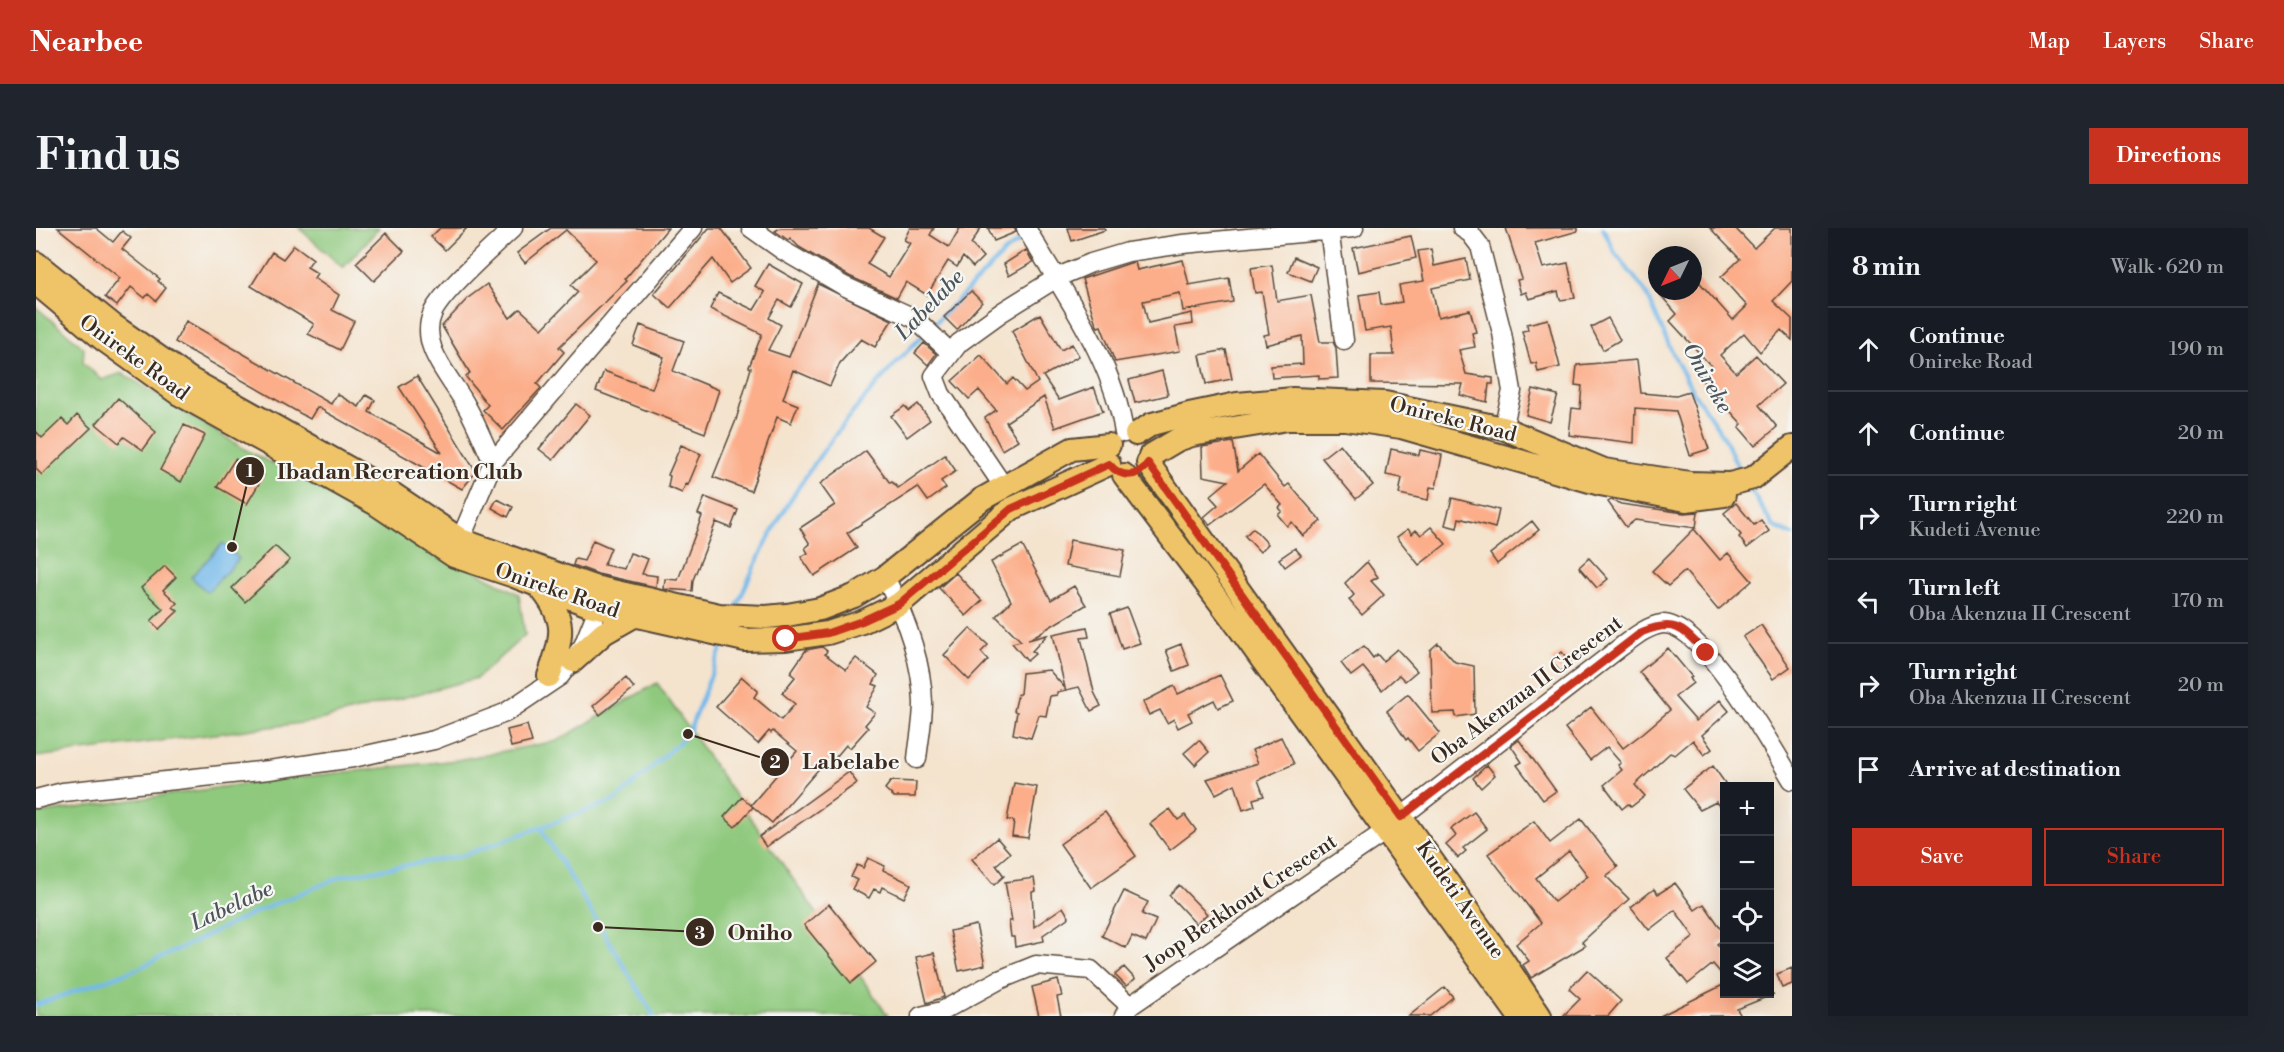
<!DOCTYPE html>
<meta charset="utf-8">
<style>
:root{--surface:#171b24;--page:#20242c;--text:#f1f3f6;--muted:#9ea1a6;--line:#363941;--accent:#c8321e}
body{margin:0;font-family:"Libre Bodoni",serif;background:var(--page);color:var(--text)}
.controls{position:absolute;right:18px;bottom:18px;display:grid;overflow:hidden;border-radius:0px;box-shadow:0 6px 24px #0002}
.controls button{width:54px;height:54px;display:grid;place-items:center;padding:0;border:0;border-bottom:2px solid var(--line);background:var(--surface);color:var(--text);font:30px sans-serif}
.compass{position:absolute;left:1612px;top:18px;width:54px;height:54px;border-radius:50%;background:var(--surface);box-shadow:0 6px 24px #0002;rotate:227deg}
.stop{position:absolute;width:18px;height:18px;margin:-14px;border:4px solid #c8321e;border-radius:50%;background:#fff}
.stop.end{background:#c8321e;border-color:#fff;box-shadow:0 2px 6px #0008}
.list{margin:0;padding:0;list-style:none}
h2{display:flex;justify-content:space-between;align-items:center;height:78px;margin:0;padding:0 24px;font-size:26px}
h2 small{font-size:20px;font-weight:400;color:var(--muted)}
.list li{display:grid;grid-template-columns:39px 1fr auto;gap:18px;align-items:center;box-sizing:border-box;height:84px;padding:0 24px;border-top:2px solid var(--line)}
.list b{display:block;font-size:22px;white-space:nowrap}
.list p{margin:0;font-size:20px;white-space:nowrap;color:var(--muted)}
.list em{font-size:20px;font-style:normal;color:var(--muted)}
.actions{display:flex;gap:12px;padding:18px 24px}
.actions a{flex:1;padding:14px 0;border:2px solid var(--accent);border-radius:0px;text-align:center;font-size:21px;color:var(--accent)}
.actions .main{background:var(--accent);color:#fff}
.icon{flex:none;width:33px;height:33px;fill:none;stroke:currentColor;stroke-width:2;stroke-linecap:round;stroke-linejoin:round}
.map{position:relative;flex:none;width:1756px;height:788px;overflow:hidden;border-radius:0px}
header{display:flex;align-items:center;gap:36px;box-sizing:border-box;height:84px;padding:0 30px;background:var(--accent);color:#fff}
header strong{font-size:28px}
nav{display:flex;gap:33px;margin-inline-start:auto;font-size:21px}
.intro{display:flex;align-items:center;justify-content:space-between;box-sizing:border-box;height:144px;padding:0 36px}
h1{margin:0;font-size:42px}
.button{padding:15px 27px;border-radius:0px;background:var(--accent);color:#fff;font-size:21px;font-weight:700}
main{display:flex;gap:36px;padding:0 36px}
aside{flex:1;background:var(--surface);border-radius:0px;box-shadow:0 6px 24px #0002}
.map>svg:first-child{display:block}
.green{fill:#8fc97e;stroke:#657a4e;stroke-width:1.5}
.water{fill:#73b9ea;stroke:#577284;stroke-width:1.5}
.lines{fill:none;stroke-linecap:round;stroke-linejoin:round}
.stream{stroke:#73b9ea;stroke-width:4}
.building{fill:#fcad89;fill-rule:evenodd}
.minor-casing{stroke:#574638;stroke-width:21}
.major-casing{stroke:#574638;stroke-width:26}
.minor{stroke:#fff;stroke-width:18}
.major{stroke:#efc469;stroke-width:22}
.route{stroke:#c8321e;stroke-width:8}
.labels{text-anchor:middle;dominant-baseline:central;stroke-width:4.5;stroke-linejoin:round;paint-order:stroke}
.street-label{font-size:21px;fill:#3b2a1e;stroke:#f6f6f2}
.water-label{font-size:22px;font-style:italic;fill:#4c555b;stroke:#f6f6f2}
.leader{fill:none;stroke:#3b2a1e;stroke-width:2}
.callout-dot{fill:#3b2a1e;stroke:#f6f6f2;stroke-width:2}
.mark-label{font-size:18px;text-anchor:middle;font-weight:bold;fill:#fff}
.callout-label{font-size:22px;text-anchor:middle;font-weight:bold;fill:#3b2a1e;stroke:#f6f6f2;stroke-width:4.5;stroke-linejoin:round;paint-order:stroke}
</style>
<header>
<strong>Nearbee</strong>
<nav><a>Map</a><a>Layers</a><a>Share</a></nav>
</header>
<div class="intro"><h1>Find us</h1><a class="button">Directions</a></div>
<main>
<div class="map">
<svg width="1756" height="788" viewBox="0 0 1756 788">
<rect width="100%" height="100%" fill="#f6f6f2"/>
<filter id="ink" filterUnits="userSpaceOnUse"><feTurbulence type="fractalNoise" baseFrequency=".0167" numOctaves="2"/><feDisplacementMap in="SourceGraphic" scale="12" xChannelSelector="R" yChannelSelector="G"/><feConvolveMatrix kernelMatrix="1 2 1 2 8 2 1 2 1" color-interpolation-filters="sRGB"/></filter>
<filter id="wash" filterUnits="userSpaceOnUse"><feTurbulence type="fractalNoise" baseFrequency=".008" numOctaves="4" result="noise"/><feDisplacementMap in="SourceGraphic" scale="24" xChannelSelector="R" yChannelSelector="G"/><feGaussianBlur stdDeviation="1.35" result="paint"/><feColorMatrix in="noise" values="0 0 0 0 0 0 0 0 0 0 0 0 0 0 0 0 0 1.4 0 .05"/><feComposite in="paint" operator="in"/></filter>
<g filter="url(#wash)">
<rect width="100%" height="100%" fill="#f4e3cd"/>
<path class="green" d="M263,0H343L307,40Z
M0,79L48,120L47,135L66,152L86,145L210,222L483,366L489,407L441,450L280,493L0,529Z
M621,455L852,788H0V586L228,553L421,532L521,513Z"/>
<path class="water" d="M187,315L203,331L171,364L155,349Z"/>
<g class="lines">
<path class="stream" d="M1567,0L1579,25L1610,64L1635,122L1656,162L1687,207L1704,244
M895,99L969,24L989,9
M1712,258L1737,298L1756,307
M700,381C740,278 809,185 887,107
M504,599L618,788
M0,777L101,741L222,683L307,648L425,628L580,572L652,506L687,416"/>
</g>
<g id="blocks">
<path class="building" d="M22,0H60L77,14L86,3L95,10L86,21L124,51L122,53L130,60L120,73L112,66L109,70L95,59L81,78L69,69L84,50Z
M404,0H431L409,22L395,9Z
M515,0H632L589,51L591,53L523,119L528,124L501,156L505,160L467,202L447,182L452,177L430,149L434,145L406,98L432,70L451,56L474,90L484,81L506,101L542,64L535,57L560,32L530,2L489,35L481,25Z
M673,0H685L715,40L694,55L677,31L634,80L618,66Z
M744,0H833L848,9L831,36L853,49L874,15L868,12L874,0H898L894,7L913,19L924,0H945L935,16L947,29L937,39L927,29L921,39L912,33L891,67L870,54L861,70L813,48L763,19L754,10L752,12L739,3Z
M952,0H979L980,4L958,13Z
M1032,0H1068L1069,2L1036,13Z
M1470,0H1542V3L1499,15L1507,40L1532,35L1539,70L1524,72L1522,63L1493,71L1490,64L1485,66L1481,52L1486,51Z
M1674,0H1699L1718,20L1739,0H1756V53L1737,73L1756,91V112L1745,102L1724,124L1708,105L1684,127L1700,145L1720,127L1747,156L1723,177L1741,199L1719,218L1703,199L1706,196L1664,150L1676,139L1634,93L1641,86L1621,63H1657V47L1697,92L1711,78L1685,49L1704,31Z
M350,5L368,23L338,53L320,35Z
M1375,8L1380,30L1322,44L1317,20Z
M258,17L277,31L271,39L281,45L278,50L303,67L296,82L318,93L304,122L272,106L278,96L215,58L236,24L247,31Z
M1395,21L1398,38L1430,31L1434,52L1396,60L1402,89L1434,82L1440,104L1436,105L1439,119L1423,122L1430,146L1457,150V156H1453L1451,174L1424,167L1427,156L1335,155V127H1358L1355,99L1329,103L1323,67L1343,64L1345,77L1366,74L1363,57L1388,53L1382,23Z
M990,22L997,34L973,48L968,36Z
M1258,29L1281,39L1275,53L1252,44Z
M1147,32L1153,57L1193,50L1197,74L1147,83L1144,65L1107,73L1112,95L1156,85L1157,96L1139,99L1144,123L1079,134L1065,98L1062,99L1060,96L1046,51L1094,35L1099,34L1101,42Z
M732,36L767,56L755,79L743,72L733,90L745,97L732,122L753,129L782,56L856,92L839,119L825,111L804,135L794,158L757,142L747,171L762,177L755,195L741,189L715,263L677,249L700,192L715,140L713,139L726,106L674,81L682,65L718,82L729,64L719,58Z
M1236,37L1241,73L1275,67L1284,114H1297L1300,120L1302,150L1283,151V147L1236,150L1235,138L1267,136L1266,108L1230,117L1228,107L1233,106L1226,64L1219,65L1215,40Z
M935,63L946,74L921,102L908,89Z
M1004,86L1025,122L1036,116L1043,128L1007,148L1023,172L1058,159L1067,183L1019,200L1008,169L970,194L982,212L966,222L949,190L960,182L943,162L933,171L916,153L945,127L971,156L977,150L989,163L1002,154L976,103Z
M1572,90L1584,112L1567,122L1555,99Z
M1512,91L1524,139L1502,144L1500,135L1495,136L1486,103L1492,102L1491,96Z
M150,93L295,176L301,166L323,179L330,167L339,172L333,184L406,225L363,159L381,148L440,244L426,261L281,179L274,191L139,114Z
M604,97L648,113L637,143L683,162L669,205L560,163L568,143L616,161L628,129L597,117Z
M888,115L900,126L892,137L879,125Z
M1190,122L1196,151L1170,156L1164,127Z
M1601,132L1605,165L1640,168L1653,164L1673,221L1654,227L1640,183L1599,180L1598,215L1533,207L1536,180L1544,181L1546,158L1539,157L1541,137Z
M1126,143L1132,167L1099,175L1093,152Z
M1497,161L1522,167L1514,194L1490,187Z
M82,170L120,204L107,222L88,209L83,215L60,196Z
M540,176L554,187L517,232L503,221Z
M882,176L894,192L871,209L855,188L869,178L873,183Z
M41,187L55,200L6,247L0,241V203L6,210L26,191L32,197Z
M148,197L169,207L145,254L124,242Z
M1197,214L1202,243L1222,226L1249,259L1253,256L1285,293L1267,308L1256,294L1251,298L1242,287L1246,283L1243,280L1246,277L1228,256L1174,297L1168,289L1182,277L1174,268L1192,253L1167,248L1166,219Z
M1304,216L1337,257L1320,271L1286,230Z
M645,217L665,226L652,257L650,256L646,265L632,259L634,248L632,247Z
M1355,221L1383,227L1384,222L1406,227L1400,260L1394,259L1392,272L1363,266L1366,250L1350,247Z
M830,223L854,255L856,254L862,260L909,227L920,243L905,253L910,260L892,273L882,259L811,305L821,320L778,348L765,329L772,325L769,320L774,316L764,300L799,277L784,256Z
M199,231L228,247L211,276L181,259Z
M669,269L702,282L695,300L680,294L657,352L656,363L628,361L629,351L642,352L666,288L662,286Z
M1416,270L1463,282L1459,300L1423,290L1421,300L1409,297Z
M461,271L477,279L472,289L456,280Z
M1575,272L1585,276L1648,285L1662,284L1660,300L1599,292L1590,299L1572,274Z
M1700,275L1718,297L1725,292L1733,303L1711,320L1703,309L1705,307L1688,285Z
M1496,293L1503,302L1461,336L1454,326Z
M1395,299L1410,316L1383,337L1361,309L1372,301L1376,306L1380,302L1385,307Z
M1217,300L1232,316L1224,324L1209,308Z
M1658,301L1684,332L1692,325L1716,353L1682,382L1649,343L1632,358L1616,343Z
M557,312L575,320L568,337L588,341L594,325L612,331L606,346L621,348L620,359L562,346L537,337L539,331L548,333Z
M1034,312L1089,322L1084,348L1029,338Z
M986,317L1015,372L1038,358L1050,377L992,412L1011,407L996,423L999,426L991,433L976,415L985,413L960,388L975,373L955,334Z
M239,318L254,332L209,374L196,360Z
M1259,320L1265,327L1249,339L1243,331Z
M1553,330L1572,351L1561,360L1543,339Z
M1331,334L1342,349L1335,353L1348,367L1326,387L1313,372L1318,367L1309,355Z
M129,338L140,349L127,362L141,375L137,379L142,383L123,401L115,393L127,381L105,360Z
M920,345L946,373L930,388L903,360Z
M1091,380L1104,415L1086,421L1074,386Z
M1725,397L1754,439L1737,451L1707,409Z
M1051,399L1053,409L1045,410L1058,464L1065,478L1055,483L1043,459L1021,464V467L1014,468L1010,488L1003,487L995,510L977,506L981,484L978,483L982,466H984L986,445L1013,442L1029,460L1017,406Z
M934,400L952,417L945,424L952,432L933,452L908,427Z
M1402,415L1419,434L1438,438L1439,486L1420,489L1419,484L1396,485L1394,422Z
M1145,416L1153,437L1138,443L1130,422Z
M1328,418L1337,430L1341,426L1347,433L1361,421L1381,443L1369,453L1363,447L1346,462L1327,439L1315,448L1305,435Z
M786,419L791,423L789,426L810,442L820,430L842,447L837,456L842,458L830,479L839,485L829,497L832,500L814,520L810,517L790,541L786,537L736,595L715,577L761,523L737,503L735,505L733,503L722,516L680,479L706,449L722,463L718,469L745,492L759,476L746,465L759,449L754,445L770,422Z
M1632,420L1656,449L1654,450L1657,455L1639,469L1660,493L1684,472L1693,483L1666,507L1676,521L1668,527L1657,512L1639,527L1634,525L1599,557L1609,568L1595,579L1592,576L1586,581L1568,557L1586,542L1582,537L1585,535L1571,519L1554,532L1529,500L1555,479L1587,520L1607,505L1634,482L1603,444Z
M1526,424L1535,436L1524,444L1515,432Z
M1184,447L1197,473L1182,480L1178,472L1152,485L1156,493L1142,500L1138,491L1131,495L1124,482L1113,487L1107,474L1138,458L1142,466Z
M590,450L598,460L564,487L557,478Z
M1372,466L1404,505L1382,523L1372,510L1370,512L1351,483Z
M491,497L496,514L475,519L471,502Z
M1245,509L1258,536L1222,552L1228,568L1217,571L1219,578L1207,582L1199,556L1180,566L1171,551L1222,535L1216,522Z
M1163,512L1173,524L1159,537L1148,525Z
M1483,512L1520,563L1507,572L1481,537L1486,534L1475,518Z
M1451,537L1459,547L1445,560L1437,550Z
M1677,538L1689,555V586L1680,574L1664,582L1647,561Z
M813,544L821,555L730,619L723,609Z
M855,553L880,554L879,569H858L849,561Z
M978,555L1001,559L992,610L976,608L978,593L971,592Z
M706,569L717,579L699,599L688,589Z
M1134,581L1142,592L1149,587L1160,602L1134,622L1114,596Z
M1069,584L1100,628L1055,660L1024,616Z
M1438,584L1451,601L1427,620L1430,623L1422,630L1410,617L1420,608L1415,601Z
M1545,591L1582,639L1570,648L1593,671L1546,714L1549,718L1495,750L1487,737L1493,733L1480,716L1505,695L1452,626L1498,593L1514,615ZM1533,623L1552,648L1518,674L1500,650Z
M961,610L974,625L960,637L968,648L958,657L936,631Z
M832,630L849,638L847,642L875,656L868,670L846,659L844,664L838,661L833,670L816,661L821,652L815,649L821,637L827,640Z
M998,650L1000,663L996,664L998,699L1027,679L1033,689L1007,707L1008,713L979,719L978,709H975L973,693H976L969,654Z
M1639,655L1659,682L1668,676L1689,706V711L1681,716L1689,725V750L1677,736L1652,756L1631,730L1658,709L1639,682L1613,702L1595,679L1618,661L1622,666Z
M1143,657L1171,686L1160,696L1133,667Z
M1088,663L1112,674L1106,686L1120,692L1110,714L1096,708L1090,720L1066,708Z
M793,676L840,734L815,755L768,697Z
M940,697L949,737L923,743L914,703Z
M898,725L908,769L891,775L880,729Z
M1088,739L1099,751L1090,758L1079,747Z
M1756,740V756L1746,760L1741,746Z
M1551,742L1585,773L1572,788H1527L1544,771L1533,761Z
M1022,752L1026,768L1021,769L1025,788H1003L996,759Z
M1689,756V765L1738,766L1701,781L1705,788H1624Z
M1409,759L1417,769L1394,788H1373Z"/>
</g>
</g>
<g filter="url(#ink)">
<use href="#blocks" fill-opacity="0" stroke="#574638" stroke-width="1.5"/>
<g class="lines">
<g class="minor-casing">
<path id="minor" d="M715,0L746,22L808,58L878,90L914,124
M990,0C1026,63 1078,132 1088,205
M1426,0L1434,5L1444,18L1466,105L1476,163L1467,200
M1293,1L1308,112
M457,234C448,216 441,197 431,179C417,151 381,119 397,84C408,62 457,19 477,0
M968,259L905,166L898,148L923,115L966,84L1022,49L1055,35L1092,24L1147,16L1318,0
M420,322L457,234L657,0
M849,349C868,386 886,432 887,475C887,493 883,512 881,531
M0,571L27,564L233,542L317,530L398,512L469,485L524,448L547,418L567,368
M1365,589L1586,418C1597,410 1611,398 1626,396C1665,393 1737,520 1756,552
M885,788L906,783L963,752L1000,737L1055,742L1094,778
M1088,788L1094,778L1351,602"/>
</g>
<g class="major-casing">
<path id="major" d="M0,35L78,98L154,151L348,260L425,312L558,359L683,387L730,389L751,387L784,381L818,368L849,349L946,271L1036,221L1073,217
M0,55L68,112L143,166L340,276L418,328L478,348L553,377L709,412L750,411L792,405L826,394L863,376L975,281L1073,236
M1100,206L1116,196L1153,186L1201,176L1257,171L1349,175L1467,200L1568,242L1654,255L1694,256L1717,250L1756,219
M1114,228L1141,212L1156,207L1252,191H1309L1365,199L1564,256L1650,272L1688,267
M1112,235L1464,728L1504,788
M1088,247L1201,397L1483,788
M503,358C532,393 527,407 513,448
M537,433L568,405L598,388"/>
</g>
<use href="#minor" class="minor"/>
<use href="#major" class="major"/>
</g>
</g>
<g class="lines" filter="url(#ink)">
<path class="route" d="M750,411L792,405L826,393L863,376L975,281L1073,236C1085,250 1101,251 1112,235L1365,589L1606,404C1640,390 1647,401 1670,425"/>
</g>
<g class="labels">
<g class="street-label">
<text transform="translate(98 130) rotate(36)">Onireke Road</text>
<text transform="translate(1417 192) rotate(14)">Onireke Road</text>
<text transform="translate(521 363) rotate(19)">Onireke Road</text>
<text transform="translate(1491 463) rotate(-37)">Oba Akenzua II Crescent</text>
<text transform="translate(1424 672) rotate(55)">Kudeti Avenue</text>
<text transform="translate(1205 675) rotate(-34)">Joop Berkhout Crescent</text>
</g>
<g class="water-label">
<text transform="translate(894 77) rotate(-46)">Labelabe</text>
<text transform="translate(1671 150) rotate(60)">Onireke</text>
<text transform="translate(196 678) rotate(-25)">Labelabe</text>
</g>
</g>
<path class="leader" d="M196 319L214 243M652 506L739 534M562 699L664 704"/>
<g class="callout-dot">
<circle cx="196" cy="319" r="6"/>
<circle cx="652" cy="506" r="6"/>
<circle cx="562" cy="699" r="6"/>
<circle cx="214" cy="243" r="15"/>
<circle cx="739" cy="534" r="15"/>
<circle cx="664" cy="704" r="15"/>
</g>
<g class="mark-label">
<text x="214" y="249">1</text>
<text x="739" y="540">2</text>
<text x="664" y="711">3</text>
</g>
<g class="callout-label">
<text x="364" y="251">Ibadan Recreation Club</text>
<text x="815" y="541">Labelabe</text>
<text x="724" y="712">Oniho</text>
</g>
</svg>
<div class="controls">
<button>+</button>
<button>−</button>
<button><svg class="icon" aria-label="locate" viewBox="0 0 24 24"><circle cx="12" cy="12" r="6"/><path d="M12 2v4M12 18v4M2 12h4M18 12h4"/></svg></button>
<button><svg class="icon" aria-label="layers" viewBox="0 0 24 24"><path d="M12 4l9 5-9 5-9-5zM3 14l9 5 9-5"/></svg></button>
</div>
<svg class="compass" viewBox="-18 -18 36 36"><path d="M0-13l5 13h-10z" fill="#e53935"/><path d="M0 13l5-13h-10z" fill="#9ea1a6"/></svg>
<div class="stop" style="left:750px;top:411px"></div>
<div class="stop end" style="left:1670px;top:425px"></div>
</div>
<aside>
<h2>8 min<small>Walk · 620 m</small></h2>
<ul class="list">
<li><svg class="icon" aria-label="ahead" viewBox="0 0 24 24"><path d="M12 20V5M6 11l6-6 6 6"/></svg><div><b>Continue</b><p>Onireke Road</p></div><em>190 m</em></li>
<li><svg class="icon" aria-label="ahead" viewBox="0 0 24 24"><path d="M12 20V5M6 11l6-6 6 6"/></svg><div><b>Continue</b></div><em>20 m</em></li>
<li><svg class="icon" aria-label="right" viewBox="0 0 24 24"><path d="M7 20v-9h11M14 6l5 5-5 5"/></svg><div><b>Turn right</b><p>Kudeti Avenue</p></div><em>220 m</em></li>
<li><svg class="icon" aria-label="left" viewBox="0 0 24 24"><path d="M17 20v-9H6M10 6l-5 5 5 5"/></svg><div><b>Turn left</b><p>Oba Akenzua II Crescent</p></div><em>170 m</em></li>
<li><svg class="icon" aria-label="right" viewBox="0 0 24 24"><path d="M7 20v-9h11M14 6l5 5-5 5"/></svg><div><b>Turn right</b><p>Oba Akenzua II Crescent</p></div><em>20 m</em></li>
<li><svg class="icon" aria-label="arrive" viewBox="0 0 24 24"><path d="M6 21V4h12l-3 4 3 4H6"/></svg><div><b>Arrive at destination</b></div></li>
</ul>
<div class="actions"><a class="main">Save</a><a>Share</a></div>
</aside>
</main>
